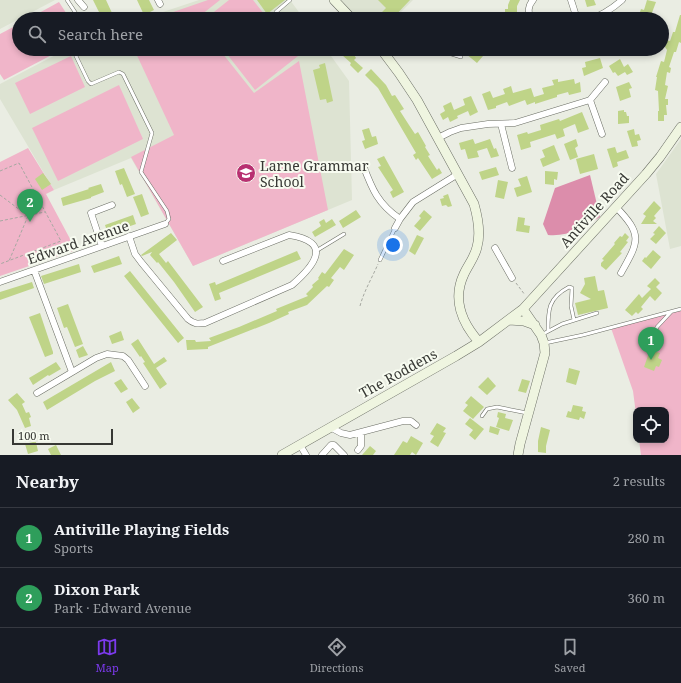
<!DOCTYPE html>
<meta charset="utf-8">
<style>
:root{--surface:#171b24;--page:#20242c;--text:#f1f3f6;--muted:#9ea1a6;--line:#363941;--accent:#7c3aed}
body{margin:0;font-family:"Noto Serif",serif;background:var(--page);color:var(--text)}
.controls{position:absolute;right:12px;bottom:12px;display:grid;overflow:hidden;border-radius:8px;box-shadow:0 2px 6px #0003}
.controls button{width:36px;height:36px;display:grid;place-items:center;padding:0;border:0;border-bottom:1px solid var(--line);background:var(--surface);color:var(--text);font:20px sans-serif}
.scale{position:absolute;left:12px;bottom:10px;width:101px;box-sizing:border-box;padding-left:4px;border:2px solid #373834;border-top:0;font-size:11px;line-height:14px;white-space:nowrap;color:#373834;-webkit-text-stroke:3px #f7fbf0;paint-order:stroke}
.you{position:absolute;left:393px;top:245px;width:14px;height:14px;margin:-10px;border:3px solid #fff;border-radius:50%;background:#1a73e8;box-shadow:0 0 0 6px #1a73e833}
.badge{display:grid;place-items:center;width:26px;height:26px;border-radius:50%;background:var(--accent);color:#fff;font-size:13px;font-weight:700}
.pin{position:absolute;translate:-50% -33px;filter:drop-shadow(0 1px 2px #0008)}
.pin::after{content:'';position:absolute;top:21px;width:14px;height:12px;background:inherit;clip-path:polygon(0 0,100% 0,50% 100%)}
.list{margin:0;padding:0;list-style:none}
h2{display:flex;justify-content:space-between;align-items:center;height:52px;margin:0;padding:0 16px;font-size:17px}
h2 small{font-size:13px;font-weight:400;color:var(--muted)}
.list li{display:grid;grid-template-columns:26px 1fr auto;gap:12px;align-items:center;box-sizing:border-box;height:60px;padding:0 16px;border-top:1px solid var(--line)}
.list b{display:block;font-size:15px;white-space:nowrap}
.list p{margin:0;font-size:13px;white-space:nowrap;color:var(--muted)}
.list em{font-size:13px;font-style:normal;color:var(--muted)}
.icon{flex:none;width:22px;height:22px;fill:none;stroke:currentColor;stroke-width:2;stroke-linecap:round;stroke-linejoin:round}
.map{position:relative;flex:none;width:681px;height:455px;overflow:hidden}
.search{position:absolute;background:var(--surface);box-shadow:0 2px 6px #0003;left:12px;right:12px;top:12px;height:44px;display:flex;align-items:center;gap:10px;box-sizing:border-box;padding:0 14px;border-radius:22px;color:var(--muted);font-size:15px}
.sheet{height:172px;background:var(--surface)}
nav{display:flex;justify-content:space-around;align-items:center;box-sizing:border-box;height:56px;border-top:1px solid var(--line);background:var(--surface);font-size:11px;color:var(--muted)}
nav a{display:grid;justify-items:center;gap:2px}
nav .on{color:var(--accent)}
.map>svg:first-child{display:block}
.built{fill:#dde3d2}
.green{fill:#f0b5c9}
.forest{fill:#dc8dab}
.building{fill:#bfd488}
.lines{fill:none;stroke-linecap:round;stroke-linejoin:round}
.lane-casing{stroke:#6a6d64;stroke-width:4}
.street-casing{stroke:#6a6d64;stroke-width:7}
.secondary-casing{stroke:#6a6d64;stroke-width:10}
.path{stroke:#a6a8a1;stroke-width:1;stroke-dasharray:3 2;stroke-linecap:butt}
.lane{stroke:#fff;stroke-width:3}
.street{stroke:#fff;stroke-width:6}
.secondary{stroke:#eff5e0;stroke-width:9}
.labels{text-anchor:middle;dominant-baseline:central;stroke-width:4;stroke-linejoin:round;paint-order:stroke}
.poi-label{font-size:14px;fill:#373834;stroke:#f7fbf0;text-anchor:start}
.street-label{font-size:14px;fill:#373834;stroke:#f7fbf0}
</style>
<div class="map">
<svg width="681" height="455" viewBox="0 0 681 455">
<rect width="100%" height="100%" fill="#eaede3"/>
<path class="built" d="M0,0H55L0,29Z
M199,0H290L304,19H142Z
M340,0H413L394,19H358Z
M67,49H326L349,81L352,200L193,266L131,158L54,190L0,99V84Z
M681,139V246L670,249L656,174Z"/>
<path class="green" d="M208,0H220L196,19H153Z
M229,0H253L268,19H205Z
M59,2L70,19H28Z
M19,24V49H63L4,80L0,74V34Z
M134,49H219L254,93L299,61L328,210L193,266L131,157L174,135Z
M223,49H292L298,56L255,90Z
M71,56L85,87L30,114L15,83Z
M119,85L143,139L58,181L32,128Z
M28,148L54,190L46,194L76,250L0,276V162Z
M681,309V455H641L639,440H666V410H636V414L633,391L611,328Z"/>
<path class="forest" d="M590,175L600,217C584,227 568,237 548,235L543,224L555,188Z"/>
<path class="building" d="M93,0H106L112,13L106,16L108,19H89L99,12Z
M137,0H149L154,10L144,15Z
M257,0H285L267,14Z
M378,0H410L392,19H386L380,14L386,8Z
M510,0H520L517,6V19H508V17H505V9H508V5Z
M585,0H594L596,5L587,7Z
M647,0L656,2L650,18L639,15L641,9L644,10Z
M680,15H681V43L679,42L676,52H674L669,67L671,68L670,73L667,72L665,85L668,86L665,99H668V105H666L667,115H664V121H658V111H659L658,91L655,90L657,77H656L661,61L664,62L667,50L665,47L667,40L670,41L673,32H675Z
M347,49H356L353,53L356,58L354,60L363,68L358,73L350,65L351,63L342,55Z
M460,49H476L483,56L477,63Z
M541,49H555V55H541Z
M600,58L603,68L584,76L582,68L586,67L585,62Z
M620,59L624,67L628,64L633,72L627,75L625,72L618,76L615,72L613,73L609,66Z
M325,63L333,101L327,103L326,99L320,100L313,70L320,68L319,65Z
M371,69L386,85L392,96L395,95L404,109L400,111L409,125L415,134L418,132L426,146L425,147L430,155L428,156L437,170L439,168L442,173L432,179L418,158L416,160L413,155L416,153L378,88L365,75Z
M558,79V82L574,79L575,84L580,82L581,92L569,95L568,92L557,95V97L535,104V102L527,105L525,100L509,106L507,102L496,106V108L488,110L482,94L490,91L493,98L505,94L503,89L511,86L513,93L531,88L534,97L544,94L542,88L554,85L552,80Z
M629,82L632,88L629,89L631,97L620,101L616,87Z
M471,96L478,112L470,116L468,111L457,116L458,118L450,122L448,117L443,120L440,114L445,111L443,106L451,102L454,110L465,105L463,99Z
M624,110V112H626L627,116H629V123L618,124V111Z
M582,112L589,129L578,133L575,124L563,129L565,136L557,139L555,134L530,142L531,147L521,150L517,135L527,132L528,134L541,130L540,125L559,119L560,121Z
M369,128L372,137L376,136L378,144L365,149L362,141L365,140L362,130Z
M634,129L635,135L639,134L641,140L637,141L638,146L632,147L627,131Z
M473,139L475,144L490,139L494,149L496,148L499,156L491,158L487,148L477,151L479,157L468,159L465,149L461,150L459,143Z
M576,139L578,146L575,148L578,157L570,160L564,144Z
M554,145L560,160L543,167L540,159L545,157L542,150Z
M615,147L617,153L626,150L629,158L617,162L618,166L613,168L607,149Z
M594,154L598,169L580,174L576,159Z
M384,156L404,192L393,198L390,192L393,190L378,167L381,166L377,159Z
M496,167L499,175L482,180L479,172Z
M124,168L135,194L127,197L122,184L120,185L115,171Z
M545,171L558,172L557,180L554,179V185L545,184Z
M43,173L51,184L42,190L35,179Z
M527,176L532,192L517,197L514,188L521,186L518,179Z
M498,180L508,182L504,199L495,197Z
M101,184L104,192L91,197V198L63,206L61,198L89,189L88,188Z
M142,194L149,214L141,217L133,197Z
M448,194L452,206L448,207L446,205L442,206L440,199L444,198L443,196Z
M654,201L661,208L654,216L656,218L653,221L657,224H641L646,216L643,214Z
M356,210L361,217L343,228L339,221Z
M424,210L432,217L420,231L414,226L421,218L419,216Z
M133,215L136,224L108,234L105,225Z
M518,217L525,218L524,225L530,226L529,233L516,231Z
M324,219L326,223L332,219L336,225L315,237L312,232L321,226L319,222Z
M659,226L666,233L656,244L650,239L655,234L653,233Z
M171,233L177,240L159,254L166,263L168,261L203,307L195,312L174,282L158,262L157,263L150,255L152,252L142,256L141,255Z
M625,233L629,237L626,241L628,242L620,252L622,253L606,270L601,266V263L604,260L602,259L615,244L614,243L620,236L622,237Z
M417,235L424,238L415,255L409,251Z
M344,249L354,255L344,270L340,267L331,278L334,280L329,287L327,286L307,305L288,312L289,314L269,323L208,347V349L187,350L186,340H195L196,342L211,341L209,338L239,327L277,311L276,309L308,296L306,294L313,287L312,285L319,279L318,278L322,272L325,274Z
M653,250L661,257L651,269L642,261L645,257L646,258Z
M297,251L301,259L219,293L221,299L215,301L209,284L215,282L216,285Z
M119,256L122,264L94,273L91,266Z
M79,264L81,272L44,284L41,276Z
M130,271L184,338L178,343L124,276Z
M595,276L598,291L604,290L608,308L578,315L575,303L591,299L580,293L585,284L584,278Z
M655,278L660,283L656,287L662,293L655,301L650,296L641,307L643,309L638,314L636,312L632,316L625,310L639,294L642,298L651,289L647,286Z
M32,282L34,288L0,300V292Z
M68,304L83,344L75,347L67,327L64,328L57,308Z
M40,313L53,352V354L45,357L29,317Z
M121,331L124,340L112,344L109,336Z
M138,339L154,364L164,357L167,361L156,368L167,384L160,389L143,363L145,362L141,356L140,357L131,344Z
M83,346L88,355L79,358L76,350Z
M650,350L660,353L658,358L662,360L659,367L656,366L654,371L644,367Z
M56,362L61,369L49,376L48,375L33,385L29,378Z
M111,362L115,371L95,381L47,410L43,402Z
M569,368L580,371L576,385L566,382Z
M488,377L496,386L487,395L478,387Z
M121,379L128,389L121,393L114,383Z
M522,379L530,381L526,393L518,391Z
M17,393L25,402L22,404L26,413L29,412L31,417L29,418L31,426L25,428L17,410L8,400Z
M471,396L484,407L473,419L463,411L468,405L465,403Z
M132,398L140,408L133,413L126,402Z
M573,405L583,407L582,411L586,412L584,419L580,417L579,420L566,417L568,411L571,412Z
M498,412L506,414L505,418L513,420L509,431L496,427L499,418L497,417Z
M470,418L484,429L475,440L469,435L473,430L465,424Z
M437,423L446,428L443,432L446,433L438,447L430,442L434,436L430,434Z
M490,426L500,429L498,435L489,432Z
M541,427L550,430L546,446V453L538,452V441Z
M411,436L423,443L416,455L412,452L410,455H394L403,441L407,443Z
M33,442H36L38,451L28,454L25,444Z
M56,445L61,455H51L48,449Z
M370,446L376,451L373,455H362Z"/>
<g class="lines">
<g class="lane-casing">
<path id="lane" d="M67,0L79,18
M276,12L290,0
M424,49L442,51L461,57
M74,52L88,81L91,84L119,72L123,74L152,133L141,172L167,211L169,219L165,224
M386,53L415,49
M316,251L344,234
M380,260L395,228
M548,331C548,310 548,298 569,287L572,288L571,306L574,320
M543,334L562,324L597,313
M653,336L657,327L671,312
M545,343L583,335L681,309
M482,416L487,409L497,407L527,413"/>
</g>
<g class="street-casing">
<path id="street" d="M78,0L84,7
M158,0L160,4
M571,0L577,19
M530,19C528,11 528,6 533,0
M590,19C603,15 612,9 622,0
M590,100L602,134
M501,124L512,168
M438,138L450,132L461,128L488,124L515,123L590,100L605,82
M363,165C372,189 378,204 400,219
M616,207C643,235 639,241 621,273
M395,228L400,219L413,202L458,174
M129,236L135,254L141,262L188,319C194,324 197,324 205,323L292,285C314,266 334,242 289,235L223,261
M102,246L91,213L112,205
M495,248L512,278
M34,270L72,372
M0,282L165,224
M37,393L96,358L107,354L123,356L128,360L145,386
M330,427L341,433L350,435L403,421H411L416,425
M300,445L306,455
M358,450L361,446V433
M322,455L331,445H334L344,455"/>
</g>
<g class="secondary-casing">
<path id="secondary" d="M334,0L352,19
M381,49L399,73L417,100L474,204C478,218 481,233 477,247C475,257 468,265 464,274C452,299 462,323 479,342
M509,320L524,321L535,325
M282,455L456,356L479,342L523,309L646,174L660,157L681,127
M518,455L520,444L545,353L544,343L541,335L523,309"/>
</g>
<path class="path" d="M0,171L19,163L61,241L0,264
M0,195L28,216L9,261
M0,221L45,212
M516,283L525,295
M360,306C364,291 372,278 378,264"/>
<use href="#lane" class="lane"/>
<use href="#street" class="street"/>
<use href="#secondary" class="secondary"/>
</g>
<defs>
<g id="school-disc" transform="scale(1)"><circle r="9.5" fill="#b83071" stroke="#f7fbf0"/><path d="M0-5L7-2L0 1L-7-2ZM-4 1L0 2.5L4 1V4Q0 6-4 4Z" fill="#fff"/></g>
</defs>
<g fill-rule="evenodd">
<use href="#school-disc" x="246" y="173"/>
</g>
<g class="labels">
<g class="poi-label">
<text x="260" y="165">Larne Grammar<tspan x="260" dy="16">School</tspan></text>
</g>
<g class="street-label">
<text transform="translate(594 210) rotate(-48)">Antiville Road</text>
<text transform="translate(78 242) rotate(-19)">Edward Avenue</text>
<text transform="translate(398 373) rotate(-29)">The Roddens</text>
</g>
</g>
</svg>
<div class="controls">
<button><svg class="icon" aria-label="locate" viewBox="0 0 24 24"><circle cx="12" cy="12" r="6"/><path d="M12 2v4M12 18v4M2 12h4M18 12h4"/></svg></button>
</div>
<div class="scale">100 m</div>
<div class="you"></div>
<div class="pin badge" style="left:651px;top:360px;background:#2e9e5b">1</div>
<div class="pin badge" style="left:30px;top:222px;background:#2e9e5b">2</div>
<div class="search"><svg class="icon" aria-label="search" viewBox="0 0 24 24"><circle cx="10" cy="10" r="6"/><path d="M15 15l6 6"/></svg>Search here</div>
</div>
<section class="sheet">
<h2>Nearby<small>2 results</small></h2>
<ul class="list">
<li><span class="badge" style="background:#2e9e5b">1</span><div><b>Antiville Playing Fields</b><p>Sports</p></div><em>280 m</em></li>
<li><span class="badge" style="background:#2e9e5b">2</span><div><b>Dixon Park</b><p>Park · Edward Avenue</p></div><em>360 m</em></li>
</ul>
</section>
<nav>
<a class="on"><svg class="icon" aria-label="map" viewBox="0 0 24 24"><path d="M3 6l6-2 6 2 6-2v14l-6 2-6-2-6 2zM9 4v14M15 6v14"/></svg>Map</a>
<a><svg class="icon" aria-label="directions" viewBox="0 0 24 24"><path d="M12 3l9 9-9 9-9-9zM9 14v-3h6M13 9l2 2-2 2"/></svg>Directions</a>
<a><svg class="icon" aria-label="saved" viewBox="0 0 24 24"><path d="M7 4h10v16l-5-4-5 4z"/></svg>Saved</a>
</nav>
